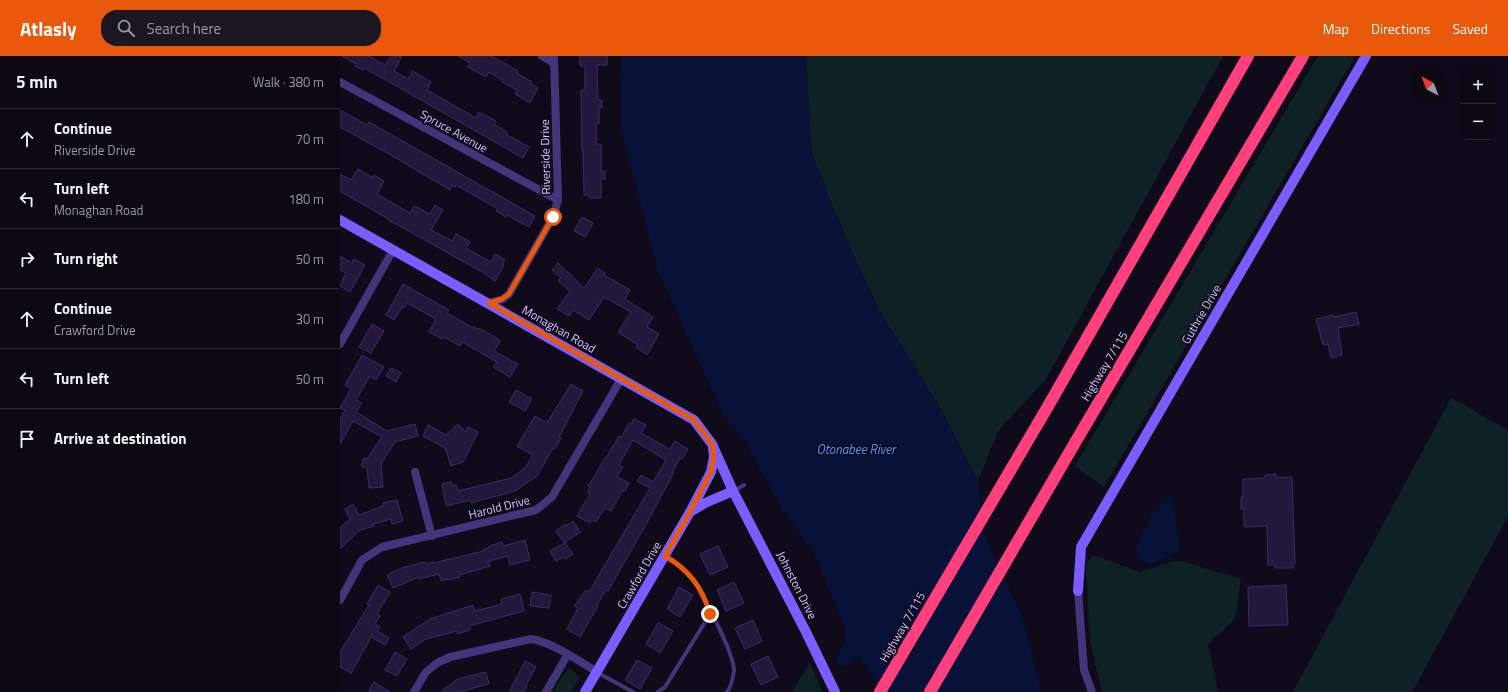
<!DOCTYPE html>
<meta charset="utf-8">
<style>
:root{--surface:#0c0814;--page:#1a1622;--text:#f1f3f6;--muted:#9a9aa0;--line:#2c2934;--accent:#ea580c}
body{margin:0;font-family:"Titillium Web",sans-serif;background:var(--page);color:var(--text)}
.controls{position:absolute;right:12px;top:12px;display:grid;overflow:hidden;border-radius:8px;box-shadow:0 2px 6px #0003}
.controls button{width:36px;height:36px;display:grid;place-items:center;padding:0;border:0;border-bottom:1px solid var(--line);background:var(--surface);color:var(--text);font:20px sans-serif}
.compass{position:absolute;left:1072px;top:12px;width:36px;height:36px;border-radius:50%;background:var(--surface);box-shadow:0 2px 6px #0003;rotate:318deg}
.stop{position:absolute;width:12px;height:12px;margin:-9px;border:3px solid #ea580c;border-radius:50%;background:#fff}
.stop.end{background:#ea580c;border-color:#fff;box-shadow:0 1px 4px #0008}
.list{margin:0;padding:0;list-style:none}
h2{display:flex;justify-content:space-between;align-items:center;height:52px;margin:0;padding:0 16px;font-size:17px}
h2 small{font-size:13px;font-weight:400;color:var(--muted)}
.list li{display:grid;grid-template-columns:26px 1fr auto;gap:12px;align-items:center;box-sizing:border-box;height:60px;padding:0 16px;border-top:1px solid var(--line)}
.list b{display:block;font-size:15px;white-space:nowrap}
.list p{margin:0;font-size:13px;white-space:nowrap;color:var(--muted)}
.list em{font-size:13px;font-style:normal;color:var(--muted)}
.icon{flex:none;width:22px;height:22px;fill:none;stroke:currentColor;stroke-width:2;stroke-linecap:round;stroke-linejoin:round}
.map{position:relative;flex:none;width:1168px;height:636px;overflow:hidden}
header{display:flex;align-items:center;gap:24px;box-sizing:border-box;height:56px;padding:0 20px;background:var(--accent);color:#fff}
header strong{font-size:19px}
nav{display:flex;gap:22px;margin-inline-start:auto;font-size:14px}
.search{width:280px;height:36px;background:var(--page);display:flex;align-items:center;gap:10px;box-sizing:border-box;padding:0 14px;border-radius:16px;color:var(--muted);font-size:15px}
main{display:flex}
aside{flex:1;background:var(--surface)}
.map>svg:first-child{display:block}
.green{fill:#0e2225}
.water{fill:#081137}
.building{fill:#24173c;stroke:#402869}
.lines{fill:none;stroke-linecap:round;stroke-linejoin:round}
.lane{stroke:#43357b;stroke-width:4}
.street{stroke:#43357b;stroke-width:8}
.secondary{stroke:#7b5cff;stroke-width:10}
.highway{stroke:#ff407c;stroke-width:12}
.route{stroke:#ea580c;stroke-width:5}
.labels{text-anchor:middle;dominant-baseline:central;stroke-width:3.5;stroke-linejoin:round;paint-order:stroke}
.street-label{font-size:12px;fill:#d5c5ff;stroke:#100b1b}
.water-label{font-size:13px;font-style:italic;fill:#5393ff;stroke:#100b1b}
</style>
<header>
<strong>Atlasly</strong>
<div class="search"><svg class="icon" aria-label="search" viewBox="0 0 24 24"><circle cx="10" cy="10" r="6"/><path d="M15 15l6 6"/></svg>Search here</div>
<nav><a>Map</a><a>Directions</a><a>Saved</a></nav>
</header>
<main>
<aside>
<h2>5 min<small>Walk · 380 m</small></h2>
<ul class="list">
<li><svg class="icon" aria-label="ahead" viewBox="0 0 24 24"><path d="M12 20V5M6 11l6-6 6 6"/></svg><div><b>Continue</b><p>Riverside Drive</p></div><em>70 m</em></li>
<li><svg class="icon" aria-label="left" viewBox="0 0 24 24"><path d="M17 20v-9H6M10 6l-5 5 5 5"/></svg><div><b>Turn left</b><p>Monaghan Road</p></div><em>180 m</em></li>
<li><svg class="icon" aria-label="right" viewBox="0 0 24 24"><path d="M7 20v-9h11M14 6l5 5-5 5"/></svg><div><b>Turn right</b></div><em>50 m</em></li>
<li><svg class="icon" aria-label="ahead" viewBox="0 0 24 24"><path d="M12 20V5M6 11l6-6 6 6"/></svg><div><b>Continue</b><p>Crawford Drive</p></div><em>30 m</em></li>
<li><svg class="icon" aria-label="left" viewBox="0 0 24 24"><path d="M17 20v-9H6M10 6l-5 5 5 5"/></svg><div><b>Turn left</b></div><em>50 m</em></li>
<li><svg class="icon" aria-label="arrive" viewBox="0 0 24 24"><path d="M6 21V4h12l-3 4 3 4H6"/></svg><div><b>Arrive at destination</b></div></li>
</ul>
</aside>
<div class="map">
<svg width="1168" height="636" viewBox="0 0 1168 636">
<rect width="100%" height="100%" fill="#100b1b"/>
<path class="green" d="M466,0H883L706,323L658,375L638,425L598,348L539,254L515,202L490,144L471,94Z
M978,0H1015L764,431L735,410Z
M1111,342L1168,374V460L1072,636H953Z
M753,499L800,516L837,504L901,523L895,563L868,588L878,636H762L750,585L746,508Z
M470,606L482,636H452Z
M230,612L240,621L231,636H213L223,619Z"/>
<path class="water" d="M282,0H466L471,94L490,144L515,202L539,254L598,348L638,425L643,476L683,563L701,636H543L519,601L503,612L495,605L505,586L506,575L473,495L447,462L402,381L384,361L319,218L282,77L280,19Z
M831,438L840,495L810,508L799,503L797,487L810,460Z"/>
<path class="building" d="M2,0H29L45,9L51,0H62L54,15L68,23L73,15L91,26L87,34L136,62L139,56L156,65L154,68L167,76L166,78L189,91L183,102L44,23L24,12L23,14L15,10L16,8Z
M118,0H152L178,15L177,17L192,26L191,28L198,32L190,47L175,38L177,34L162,26V24L149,16L146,21L128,11L130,7Z
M240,0H267V9H257L258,44H262V52H259V68H256V88H261V116L265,115V123H261V142H249V139H244L243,95H242L241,34H245V10H240Z
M0,54L27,69L29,66L195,160L189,171L167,159L166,161L156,155L158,153L116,129L115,131L112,129L110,134L56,102L0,71Z
M18,113L33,122L34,119L44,125L37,138L70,157L74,150L90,158L95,149L103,154L91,174L112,185L116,178L130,186L126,192L151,206L155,198L165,204L162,208L164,209L155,225L144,217L58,169L49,165L50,164L0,135V118L11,124Z
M242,161L253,167L245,181L234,175Z
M0,200L12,207L14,203L25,209L10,236L0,230L6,217L0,214Z
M218,207L244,232L258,212L265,217L264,219L290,234L285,243L313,261L307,271L319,278L307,299L296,291L298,289L278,276L291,256L264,241L249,264L233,254L229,260L217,253L230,235L218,225L221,222L212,214Z
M63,228L109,254L107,257L133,272L134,271L138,273L139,272L158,283L160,286L154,295L178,308L170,321L153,311L157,306L122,286L120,290L104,281L102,283L89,276L96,263L67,247L64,252L62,251L54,264L46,259Z
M1016,256L1019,268L998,272L1002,299L991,302L988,288L983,289L976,263L993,259L994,261Z
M32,268L44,275L31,297L19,291Z
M22,299L44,311L36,324L30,320L16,344L22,347L16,356L47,375L75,368L78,380L55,386L41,408L43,431L29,432L27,412L21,410L24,402L27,403L42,381L13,365L0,388V363L5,354L0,352L11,333L5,329Z
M51,312L61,317L56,326L46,320Z
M231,328L243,335L219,381L221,382L215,393L213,392L197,420L175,435L131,447L130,444L106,450L102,428L111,426L112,430L116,429L118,435L171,422L185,412L193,399L177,390L195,360L207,367Z
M176,334L192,343L185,355L169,346Z
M294,363L306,369L301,377L315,385L330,393L335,385L348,393L342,403L340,402L333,415L334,416L309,463L268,535L266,534L257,549L258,550L240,581L227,573L238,552L234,550L246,534L249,536L310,432L297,425L301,419L313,426L326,404L293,384L279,409L283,411L277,421L289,427L285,435L283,434L271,455L265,452L256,466L251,464L250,467L237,460L250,438L247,436L250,431L248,430L255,419L265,402H266L279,380L281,382L289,367L291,368Z
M118,368L126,376L128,371L138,376L123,406L111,410L105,392L83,380L88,369L106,379Z
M936,418V422L952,421L955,508L953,509V512H935V509H928L927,470L904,471V453H901V441H903V423L925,422V419Z
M57,444L63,465L52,468L51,463L33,468L34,470L20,474L0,493V472L10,463L5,453L13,448L19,459L43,450V447Z
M233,465L240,476L224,487L216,475L225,468L226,470Z
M185,484L190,504L170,509L168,500L149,505L150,510L119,519L120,521L108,524V523L101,525L99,518L78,523V521L53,532L47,519L61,512L85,506L86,508L93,506V507L144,495V493L149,492V490L162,486L163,490Z
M225,487L233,498L226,503L224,501L216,505L210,495Z
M378,490L388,511L370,519L360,498Z
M394,526L404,547L386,555L377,534Z
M38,529L50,536L37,558L40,560L35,568L40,571L37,575L49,582L45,589L31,581L11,617L0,611V596L29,549L27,548Z
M946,529L948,569L909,570L908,531Z
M339,531L353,539L340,561L327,553Z
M192,536L211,539L209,552L190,550Z
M180,538L184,555L129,570L130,574L117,578V575L86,583L71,593L63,581L90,563L133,549L135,555L162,548L161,543Z
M413,564L422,585L405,593L395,572Z
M318,567L333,575L320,597L306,588Z
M55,596L67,603L57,620L45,614Z
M428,600L438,621L421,629L411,608Z
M297,604L312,612L300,633L285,624Z
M185,605L196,611L186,629L187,630L183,636H169Z
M146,616L149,628L126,634L123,636H101L117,623Z
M34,626L50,636H28Z"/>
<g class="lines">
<path class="lane" d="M394,435L404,429
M370,558C378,566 394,603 394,615C393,622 391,631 387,636
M258,617L293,636
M318,636L325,631L370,558C362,531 349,514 325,500"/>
<path class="street" d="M202,0L214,7
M0,26L218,144
M149,247L163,243L169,238L213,161L218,144L214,0
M0,288L53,194
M75,416L92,480
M738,535L744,614L752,636
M0,544L22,504L42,491L196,454L212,441L281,323
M74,636L86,616L97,607L110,601L191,583C212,586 239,605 257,616
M206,636L228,598"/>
<path class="secondary" d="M0,164L354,364L372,388L393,435L466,576L495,636
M350,456L365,447L393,435
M738,535L741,491L1026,0
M245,636L350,456L371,416L374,401L373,392"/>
<path class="highway" d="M540,636L707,352L908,0
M590,636L736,385L963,0"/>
</g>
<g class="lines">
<path class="route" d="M213,161L169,238L162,243L149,247L354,364L372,388L374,401L371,416L350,456L325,500C349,514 362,531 370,558"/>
</g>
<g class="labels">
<g class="street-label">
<text transform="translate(114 75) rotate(29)">Spruce Avenue</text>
<text transform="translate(205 101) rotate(-91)">Riverside Drive</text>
<text transform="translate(861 258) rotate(-60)">Guthrie Drive</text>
<text transform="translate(219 273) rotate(30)">Monaghan Road</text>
<text transform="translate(764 310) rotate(-59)">Highway 7/115</text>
<text transform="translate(159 451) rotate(-14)">Harold Drive</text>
<text transform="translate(299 519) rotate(-60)">Crawford Drive</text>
<text transform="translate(457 529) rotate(63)">Johnston Drive</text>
<text transform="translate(562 571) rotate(-60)">Highway 7/115</text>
</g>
<g class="water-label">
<text x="516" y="393">Otonabee River</text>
</g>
</g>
</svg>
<div class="controls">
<button>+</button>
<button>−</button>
</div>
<svg class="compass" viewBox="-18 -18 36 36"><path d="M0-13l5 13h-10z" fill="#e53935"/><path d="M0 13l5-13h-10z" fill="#9a9aa0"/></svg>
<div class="stop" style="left:213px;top:161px"></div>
<div class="stop end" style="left:370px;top:558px"></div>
</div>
</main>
